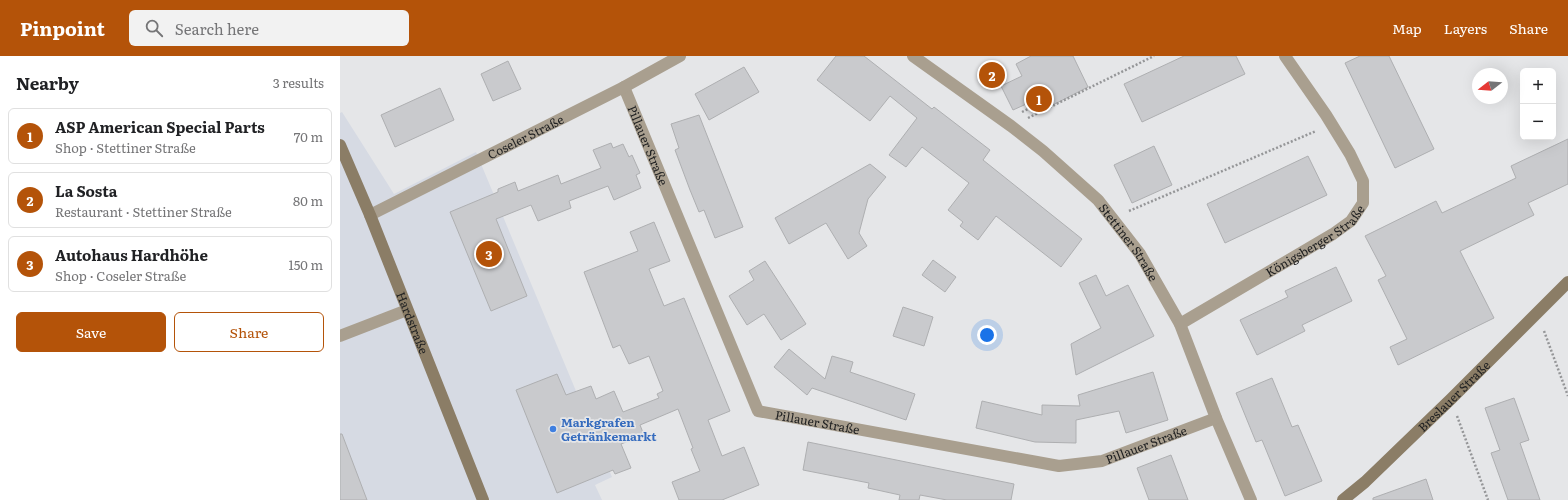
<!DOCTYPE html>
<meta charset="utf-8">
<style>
:root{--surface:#fff;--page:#f2f2f2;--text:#202124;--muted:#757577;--line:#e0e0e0;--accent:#b45309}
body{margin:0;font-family:Literata,serif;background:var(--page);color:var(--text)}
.controls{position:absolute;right:12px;top:12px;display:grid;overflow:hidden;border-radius:6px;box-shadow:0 4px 16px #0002}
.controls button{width:36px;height:36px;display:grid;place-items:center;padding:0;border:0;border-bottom:1px solid var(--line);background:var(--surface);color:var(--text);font:20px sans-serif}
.compass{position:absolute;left:1132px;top:12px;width:36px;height:36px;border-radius:50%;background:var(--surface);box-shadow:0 4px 16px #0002;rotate:253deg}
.you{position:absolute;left:647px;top:279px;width:14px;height:14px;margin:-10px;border:3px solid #fff;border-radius:50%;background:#1a73e8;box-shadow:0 0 0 6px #1a73e833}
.badge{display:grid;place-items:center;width:26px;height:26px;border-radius:50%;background:var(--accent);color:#fff;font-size:13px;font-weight:700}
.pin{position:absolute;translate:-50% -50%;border:2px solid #fff;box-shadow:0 1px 4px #0006}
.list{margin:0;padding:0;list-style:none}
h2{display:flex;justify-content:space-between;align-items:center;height:52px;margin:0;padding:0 16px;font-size:17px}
h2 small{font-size:13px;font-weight:400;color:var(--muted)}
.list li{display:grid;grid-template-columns:26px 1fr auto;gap:12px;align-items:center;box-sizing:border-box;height:56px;margin:0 8px 8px;padding:0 8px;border:1px solid var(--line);border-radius:6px}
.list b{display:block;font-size:15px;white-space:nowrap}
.list p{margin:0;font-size:13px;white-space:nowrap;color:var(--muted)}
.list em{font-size:13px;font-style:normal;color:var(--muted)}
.actions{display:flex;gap:8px;padding:12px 16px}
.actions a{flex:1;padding:9px 0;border:1px solid var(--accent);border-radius:6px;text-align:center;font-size:14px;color:var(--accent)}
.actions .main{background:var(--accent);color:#fff}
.icon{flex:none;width:22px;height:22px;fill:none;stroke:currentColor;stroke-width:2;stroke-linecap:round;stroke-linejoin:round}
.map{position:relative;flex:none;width:1228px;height:444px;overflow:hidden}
header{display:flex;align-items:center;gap:24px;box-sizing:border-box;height:56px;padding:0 20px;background:var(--accent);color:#fff}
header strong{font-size:19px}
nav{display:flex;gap:22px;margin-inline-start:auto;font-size:14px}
.search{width:280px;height:36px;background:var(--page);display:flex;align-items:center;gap:10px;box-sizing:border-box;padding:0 14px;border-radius:6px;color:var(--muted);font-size:15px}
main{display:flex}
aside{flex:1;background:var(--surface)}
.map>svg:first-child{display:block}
.built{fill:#d6dae3}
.building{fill:#c9cacd;stroke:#aeafb1}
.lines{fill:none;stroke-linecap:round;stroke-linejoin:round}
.path{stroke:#959698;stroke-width:2.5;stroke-dasharray:2 2;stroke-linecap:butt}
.street{stroke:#a99f8f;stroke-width:12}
.secondary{stroke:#8b7d66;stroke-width:12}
.shop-dot{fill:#3f7fe0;stroke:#e5e6e8;stroke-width:1.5}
.labels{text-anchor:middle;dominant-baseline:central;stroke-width:3.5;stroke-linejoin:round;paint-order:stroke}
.street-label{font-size:12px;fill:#202122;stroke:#e5e6e8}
.shop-label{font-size:12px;font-weight:bold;fill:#366cbe;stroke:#e5e6e8;text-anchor:start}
</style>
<header>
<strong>Pinpoint</strong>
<div class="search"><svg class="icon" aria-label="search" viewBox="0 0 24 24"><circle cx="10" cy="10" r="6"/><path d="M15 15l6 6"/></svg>Search here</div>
<nav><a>Map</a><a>Layers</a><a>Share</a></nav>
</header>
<main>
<aside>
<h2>Nearby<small>3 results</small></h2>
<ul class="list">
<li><span class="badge">1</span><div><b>ASP American Special Parts</b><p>Shop · Stettiner Straße</p></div><em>70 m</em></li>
<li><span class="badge">2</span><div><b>La Sosta</b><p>Restaurant · Stettiner Straße</p></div><em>80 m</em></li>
<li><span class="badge">3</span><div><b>Autohaus Hardhöhe</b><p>Shop · Coseler Straße</p></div><em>150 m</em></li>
</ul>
<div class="actions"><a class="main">Save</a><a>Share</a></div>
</aside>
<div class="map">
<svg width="1228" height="444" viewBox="0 0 1228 444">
<rect width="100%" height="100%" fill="#e5e6e8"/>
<path class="built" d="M2,56L54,138L136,96L272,421L255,429L262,444H0V57Z"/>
<path class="building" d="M496,0H524L592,53L594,51L650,94L643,104L742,183L721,211L656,160L638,184L620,170L623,166L608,154L629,127L582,91L566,111L549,99L577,62L550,40L530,65L477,24Z
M691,0H733L748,31L699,56L693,45L673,54L661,30L682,20L676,8Z
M844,0H896L905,18L802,66L784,28Z
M1020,0H1049L1094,93L1055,112L1005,7Z
M168,5L181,33L153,45L141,18Z
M404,11L419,36L369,64L355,38Z
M100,32L114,64L55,91L41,59Z
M359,59L403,171L375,182L364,154L359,156L350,134L335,94L339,92L331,68Z
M1228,83V128L1188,147L1194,159L1120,195L1154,262L1058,309L1050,291L1067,283L1038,224L1046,220L1025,180L1096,145L1102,157L1176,122L1171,110Z
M271,87L273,92L283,88L289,101L292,99L300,117L296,119L301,132L274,144L268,130L229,145L231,152L198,165L191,149L156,163L187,240L151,255L110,156L158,136V133L175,126L178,135L218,119L221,128L261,112L253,94Z
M814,90L832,129L792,147L774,109Z
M968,100L987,139L885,187L867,148Z
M530,108L546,121L528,143L519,177L527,190L508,203L486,167L449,188L435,162Z
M314,166L330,205L309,213L324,250L344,242L390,355L368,364L382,400L404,391L419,429L382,444H339L332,426L360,415L351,393L353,392L338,353L300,369L304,379L281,388L291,412L275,418L273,414L217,437L176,334L217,318L226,339L251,330L256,343L274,335L283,356L319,342L317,338L323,335L309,300L289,308L280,289L273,292L244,216L298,195L290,176Z
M593,204L616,221L605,236L582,219Z
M425,205L466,268L441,284L424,258L407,269L389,240L414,224L409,215Z
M996,211L1012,245L962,269L965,275L917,299L900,264L948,241L945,235Z
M756,219L766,240L788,229L814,280L736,319L731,288L761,272L739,227Z
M563,251L593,261L584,290L553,280Z
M449,293L485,323L492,300L513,306L510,316L575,338L566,364L472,332L467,339L434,311Z
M813,316L828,364L786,377L779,355L736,364V387L695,386L636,372L642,345L702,359V349L740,350L738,339Z
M932,322L952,371L958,369L982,425L945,440L922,384L916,386L896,337Z
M1174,342L1189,384L1180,387L1200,444H1168L1151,397L1160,394L1145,352Z
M0,378H2L27,444H0Z
M468,386L674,428L671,444H607L580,439L579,444H559L560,439L528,432L529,427L463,414Z
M831,399L848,444H809L797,412Z
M1086,423L1093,444H1033V442Z"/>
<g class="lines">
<path class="path" d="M682,56L696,49
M688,62L814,0
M789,155L976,75
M1204,275L1228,340
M1117,360L1148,444"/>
<g class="street">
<path id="s1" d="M573,0L671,70L703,95L758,144L800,198L840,268L876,362L911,444"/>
<path id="s2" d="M284,31L418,355L719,410L762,405L876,362"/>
<path id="s3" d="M30,159L284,31L340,0"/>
<path id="s4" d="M840,268L993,178L1011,165L1023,147V125L1010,98L986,59L945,0"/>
<path d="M0,280L67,254"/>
</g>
<g class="secondary">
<path id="s5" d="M0,89L30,159L143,444"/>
<path id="s6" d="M1003,444L1025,426L1111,343L1228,226"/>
</g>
</g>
<circle class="shop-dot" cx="213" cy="373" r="4"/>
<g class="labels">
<g class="street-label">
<text stroke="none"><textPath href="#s3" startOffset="174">Coseler Straße</textPath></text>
<text stroke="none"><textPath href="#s2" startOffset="63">Pillauer Straße</textPath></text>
<text stroke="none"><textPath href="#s4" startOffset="159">Königsberger Straße</textPath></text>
<text stroke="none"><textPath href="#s1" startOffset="287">Stettiner Straße</textPath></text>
<text stroke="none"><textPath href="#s5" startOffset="192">Hardstraße</textPath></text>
<text stroke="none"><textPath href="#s6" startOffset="152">Breslauer Straße</textPath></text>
<text stroke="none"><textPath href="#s2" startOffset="411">Pillauer Straße</textPath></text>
<text stroke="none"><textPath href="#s2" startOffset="747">Pillauer Straße</textPath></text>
</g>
<g class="shop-label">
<text x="221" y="366">Markgrafen<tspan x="221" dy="14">Getränkemarkt</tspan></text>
</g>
</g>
</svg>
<div class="controls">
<button>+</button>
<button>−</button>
</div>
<svg class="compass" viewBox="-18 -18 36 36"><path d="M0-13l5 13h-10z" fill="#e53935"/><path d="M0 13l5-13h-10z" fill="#757577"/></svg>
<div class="you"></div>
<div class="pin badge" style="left:699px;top:43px">1</div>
<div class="pin badge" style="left:652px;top:19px">2</div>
<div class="pin badge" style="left:149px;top:198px">3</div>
</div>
</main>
